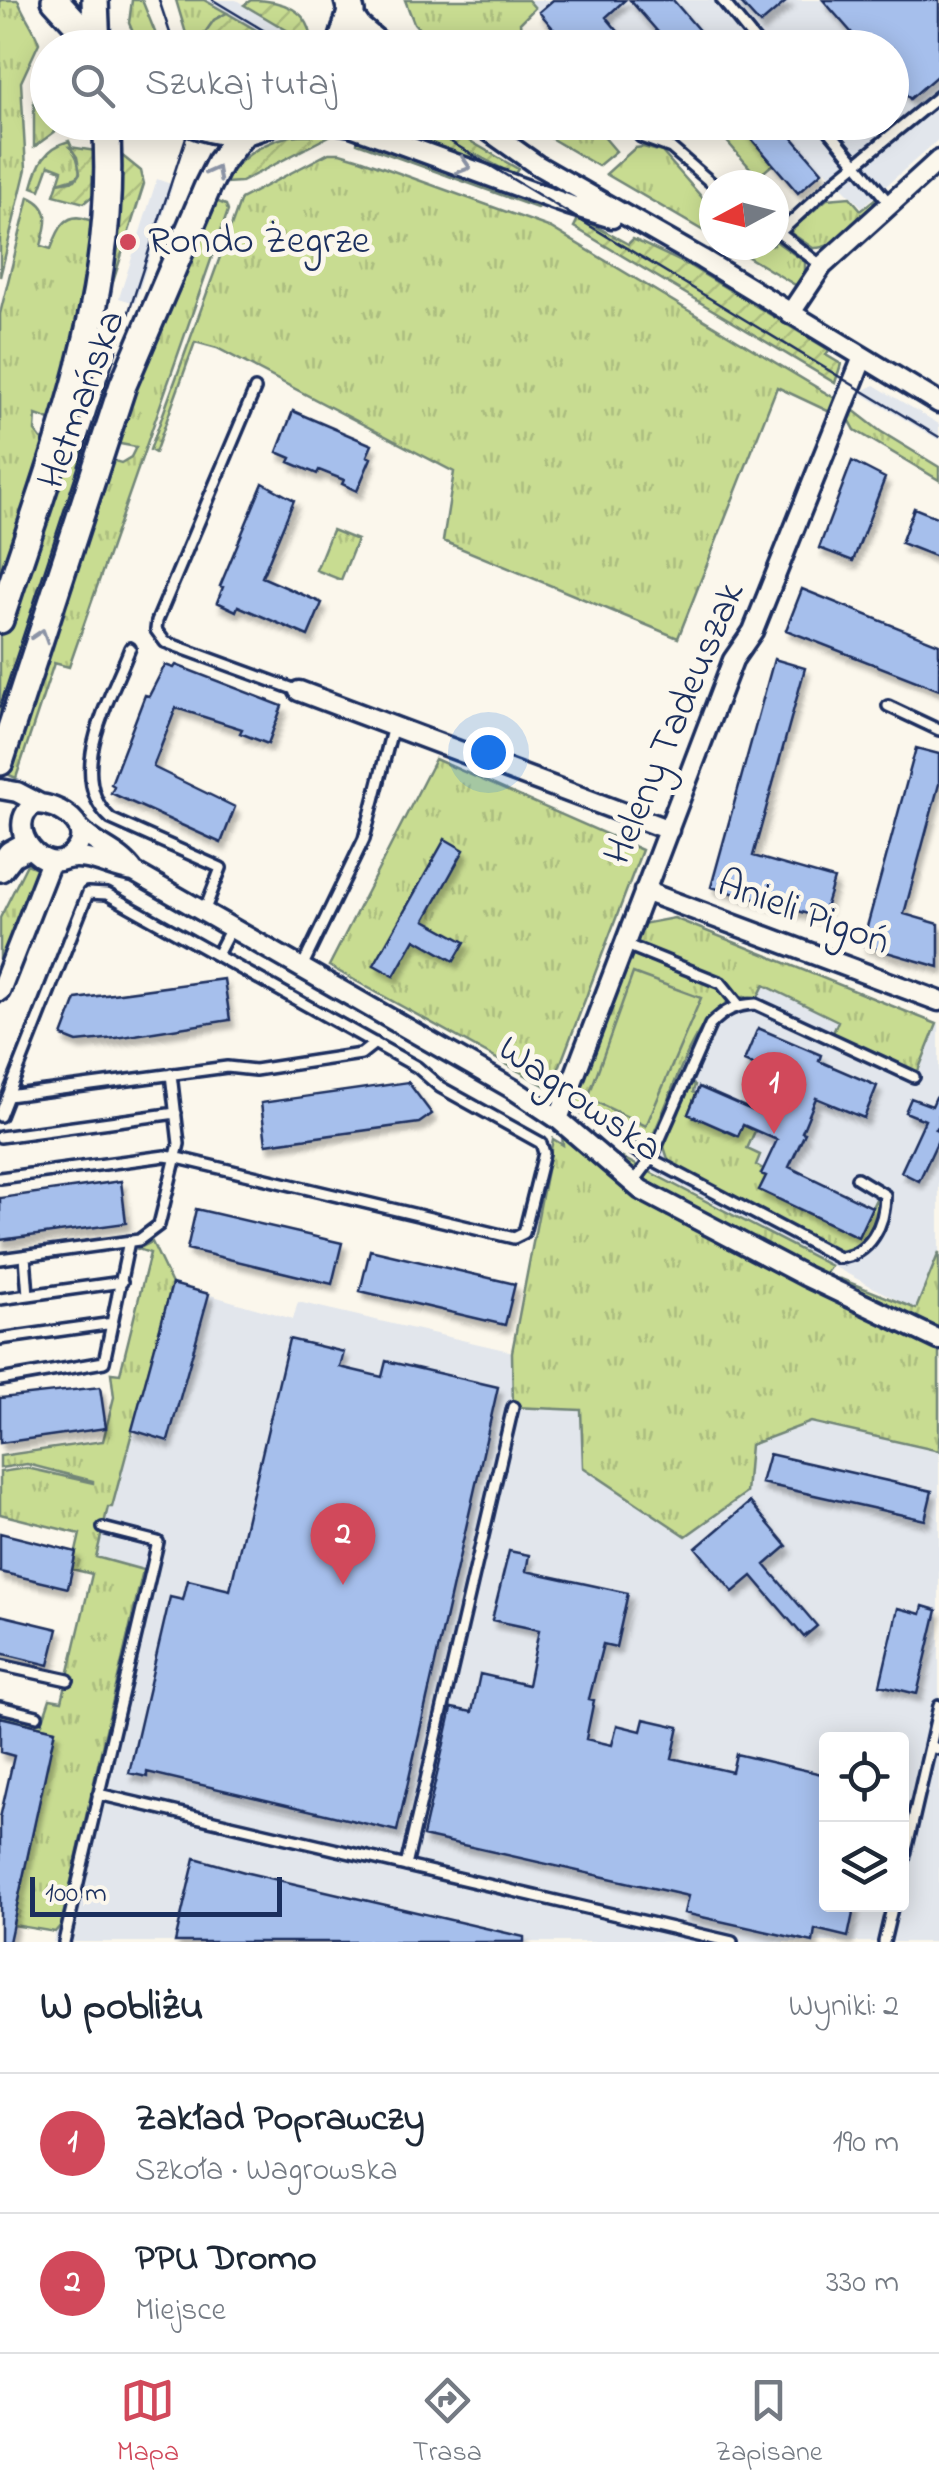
<!DOCTYPE html>
<html lang="pl">
<meta charset="utf-8">
<style>
:root{--surface:#fff;--page:#f2f2f3;--text:#1f2937;--muted:#747a83;--line:#e0e1e3;--accent:#d1495b}
body{margin:0;font-family:"Indie Flower",sans-serif;background:var(--page);color:var(--text)}
.controls{position:absolute;right:30px;bottom:30px;display:grid;overflow:hidden;border-radius:10px;box-shadow:0 5px 25px #0003}
.controls button{width:90px;height:90px;display:grid;place-items:center;padding:0;border:0;border-bottom:2px solid var(--line);background:var(--surface);color:var(--text);font:50px sans-serif}
.compass{position:absolute;left:699px;top:170px;width:90px;height:90px;border-radius:50%;background:var(--surface);box-shadow:0 5px 25px #0003;rotate:263deg}
.scale{position:absolute;left:30px;bottom:25px;width:252px;box-sizing:border-box;padding-left:10px;border:5px solid #1b2f5e;border-top:0;font-size:28px;line-height:35px;white-space:nowrap;color:#1b2f5e;-webkit-text-stroke:8px #fbf7ec;paint-order:stroke}
.you{position:absolute;left:488px;top:752px;width:35px;height:35px;margin:-25px;border:8px solid #fff;border-radius:50%;background:#1a73e8;box-shadow:0 0 0 15px #1a73e833}
.badge{display:grid;place-items:center;width:65px;height:65px;border-radius:50%;background:var(--accent);color:#fff;font-size:32px;font-weight:700}
.pin{position:absolute;translate:-50% -82px;filter:drop-shadow(0 2px 5px #0008)}
.pin::after{content:'';position:absolute;top:52px;width:35px;height:30px;background:inherit;clip-path:polygon(0 0,100% 0,50% 100%)}
.list{margin:0;padding:0;list-style:none}
h2{display:flex;justify-content:space-between;align-items:center;height:130px;margin:0;padding:0 40px;font-size:42px}
h2 small{font-size:32px;font-weight:400;color:var(--muted)}
.list li{display:grid;grid-template-columns:65px 1fr auto;gap:30px;align-items:center;box-sizing:border-box;height:140px;padding:0 40px;border-top:2px solid var(--line)}
.list b{display:block;font-size:38px;white-space:nowrap}
.list p{margin:0;font-size:32px;white-space:nowrap;color:var(--muted)}
.list em{font-size:32px;font-style:normal;color:var(--muted)}
.icon{flex:none;width:55px;height:55px;fill:none;stroke:currentColor;stroke-width:2;stroke-linecap:round;stroke-linejoin:round}
.map{position:relative;flex:none;width:939px;height:1942px;overflow:hidden}
.search{position:absolute;background:var(--surface);box-shadow:0 5px 25px #0003;left:30px;right:30px;top:30px;height:110px;display:flex;align-items:center;gap:25px;box-sizing:border-box;padding:0 35px;border-radius:55px;color:var(--muted);font-size:38px}
.sheet{height:410px;background:var(--surface)}
nav{display:flex;justify-content:space-around;align-items:center;box-sizing:border-box;height:140px;border-top:2px solid var(--line);background:var(--surface);font-size:28px;color:var(--muted)}
nav a{display:grid;justify-items:center;gap:5px}
nav .on{color:var(--accent)}
.map>svg:first-child{display:block}
.built{fill:#e2e6ec;fill-rule:evenodd}
.grass{fill:url(#grass-tufts);stroke:#728678;stroke-width:2.5}
.garden{fill:url(#garden-furrows);stroke:#728678;stroke-width:2.5}
.pitch{fill:#c8dc91;stroke:#728678;stroke-width:2.5}
.building{fill:#a6bfec;stroke:#1b2f5e;stroke-width:2.5;filter:url(#shadow)}
.lines{fill:none;stroke-linecap:round;stroke-linejoin:round}
.lane-casing{stroke:#1b2f5e;stroke-width:16}
.street-casing{stroke:#1b2f5e;stroke-width:25}
.secondary-casing{stroke:#1b2f5e;stroke-width:32}
.lane{stroke:#fbf7ec;stroke-width:9}
.street{stroke:#fbf7ec;stroke-width:18}
.secondary{stroke:#fbf7ec;stroke-width:25}
.tram{stroke:#1b2f5e;stroke-width:2.5}
.oneway{stroke:#8b93a5}
.poi-dot{fill:#d1495b;stroke:#fbf7ec;stroke-width:4}
.labels{text-anchor:middle;dominant-baseline:central;stroke-width:10;stroke-linejoin:round;paint-order:stroke}
.poi-label{font-size:40px;fill:#1b2f5e;stroke:#fbf7ec;text-anchor:start}
.street-label{font-size:40px;fill:#1b2f5e;stroke:#fbf7ec}
</style>
<div class="map">
<svg width="939" height="1942" viewBox="0 0 939 1942">
<defs>
<pattern id="grass-tufts" width="24" height="20" patternUnits="userSpaceOnUse" patternTransform="scale(2.5)"><rect width="24" height="20" fill="#c8dc91"/><path d="M3 7l-1-3M5 7V3M7 7l1-3M15 17l-1-3M17 17v-4M19 17l1-3" fill="none" stroke="#abbd7f"/></pattern>
<pattern id="garden-furrows" width="10" height="10" patternUnits="userSpaceOnUse" patternTransform="scale(2.5)"><rect width="10" height="10" fill="#c8dc91"/><path d="M-1 1l2-2M0 10L10 0M9 11l2-2" fill="none" stroke="#abbd7f"/></pattern>
<filter id="shadow"><feDropShadow dx="4" dy="7" stdDeviation="2.5" flood-color="#0004"/></filter>
</defs>
<rect width="100%" height="100%" fill="#fbf7ec"/>
<filter id="ink" filterUnits="userSpaceOnUse"><feTurbulence type="fractalNoise" baseFrequency=".01" numOctaves="2"/><feDisplacementMap in="SourceGraphic" scale="20" xChannelSelector="R" yChannelSelector="G"/><feConvolveMatrix kernelMatrix="1 2 1 2 8 2 1 2 1" color-interpolation-filters="sRGB"/></filter>
<g filter="url(#ink)">
<path class="built" d="M204,0H236L315,47H285Z
M528,0H939V139L862,207L825,170L798,193L737,123L892,122V48L570,47Z
M157,179L173,185L135,303L119,298Z
M874,385L939,424V440L860,393Z
M674,918L939,1025V1252L916,1310L645,1167L573,1101Z
M172,1284L293,1319L298,1302L939,1451V1942H53L123,1640L81,1625L108,1506H113ZM826,1740H902V1904H826Z"/>
<path class="grass" d="M0,0H18C24,17 33,25 39,43L21,82L26,169L0,277Z
M132,0H142L161,47H139L129,23Z
M176,0H204L227,13L214,20L195,47H190Z
M405,0H528L535,8L520,23L522,38L515,47H435L414,23Z
M41,57L47,70L48,122L64,125L34,147V69Z
M525,123H592L616,151L598,166Z
M711,123H737L773,164L758,177Z
M358,136L540,204L537,208L357,143Z
M69,141L81,167L78,177L58,183L62,170L49,165L40,190L32,187C38,164 45,148 69,141Z
M643,147L662,152L714,211V237L606,174L635,148Z
M329,153H340L360,159L551,228L836,399L830,412L777,387L678,638L443,541L454,472L217,348L195,342L155,453L150,450L241,199Z
M29,197C54,208 46,225 41,246L51,249C58,230 65,210 89,220L94,230L84,306L53,421L36,415L35,431L41,439L121,463L131,457L136,447L115,443C144,360 182,281 216,201L226,205L228,211L69,667L54,663L16,778L0,771V314Z
M850,197L861,210L876,198C870,219 835,249 813,248L791,233V227L800,217L804,219L827,199Z
M774,240L805,262V271L797,286L728,245H774Z
M853,410L880,431L939,467V480L855,430L849,419Z
M332,530L357,540L341,580L316,570Z
M435,759L642,850L551,1089L329,966Z
M27,864L37,868V876L0,974V918Z
M674,918L937,1024L918,1071L912,1072L833,1033L838,1021L764,985L758,997C694,987 675,1098 650,1140C625,1148 591,1122 571,1107L642,924Z
M687,1082L695,1085L693,1092L696,1094L688,1114L738,1135L743,1125L755,1131L747,1149L760,1155L756,1165L763,1169L761,1173L766,1176L760,1189L858,1236L876,1199L879,1210C869,1232 863,1254 835,1252L669,1162L662,1141Z
M561,1126L831,1266L823,1277L841,1279L916,1309L939,1252V1451L811,1422L750,1445L746,1493L686,1536L583,1467L581,1410L513,1407L512,1352L553,1139L563,1145Z
M152,1242L172,1284L112,1507H108L96,1557L143,1570L61,1925L55,1932L13,1925L54,1730L0,1717V1714L42,1723L50,1699L62,1701L92,1574L72,1569L80,1534L0,1514V1472L27,1468L93,1483V1481L27,1464L0,1468V1456L103,1441L114,1397L111,1373L120,1374L150,1253L138,1249Z"/>
<path class="garden" d="M251,0C281,0 312,9 312,45L244,5Z
M227,13L285,47H195L214,20Z
M367,122L452,123L471,137L470,141L518,169L514,175L475,154L470,161Z
M339,131L241,182L224,183C250,140 291,132 339,131Z
M70,147L96,151V193L84,203L54,195L58,183L75,180L80,173L77,157Z
M120,154L141,171L144,184L113,282L110,281Z
M579,217L628,244L633,239L688,265L829,350L826,355L841,364L835,383L574,227Z"/>
<path class="pitch" d="M633,973L701,998L646,1126L588,1098Z"/>
<path class="building" d="M553,0H625L606,17L632,48H570L539,12Z
M630,0H673L714,48H672Z
M738,0H788L760,24Z
M823,0H939V74L910,99L892,78V48H865Z
M737,122H779L822,172L798,193Z
M293,411L372,445L367,456L371,458L357,491L342,484L344,480L319,470L317,474L289,462L291,458L277,452Z
M852,461L885,478L853,561L819,548Z
M263,483L294,500L262,577L322,603L308,636L238,606L236,611L217,602L223,587L220,586Z
M914,508L939,518V558L901,543Z
M802,589L939,644V690L786,630Z
M774,659L805,668L753,856L834,879L822,918L711,887Z
M165,665L174,668L176,665L282,706L268,744L240,733L242,729L176,708L153,767L235,807L221,843L111,793L114,786L111,784L145,695L149,696Z
M916,748L939,754V784L904,914L939,924V967L862,945Z
M445,839L464,850L425,920L465,942L454,961L415,939L394,976L374,965Z
M224,979L230,1020L116,1038L77,1042L62,1036L76,999Z
M758,1028L821,1055L819,1061L877,1086L864,1118L816,1098L802,1132L805,1133L789,1167L872,1207L858,1237L759,1190L766,1176L761,1174L777,1140L743,1125L738,1136L688,1114L699,1087L770,1118L786,1079L744,1061Z
M408,1082L432,1114L419,1123L266,1144L261,1103Z
M936,1097L939,1098V1126L935,1129L939,1131V1138L919,1181L901,1172L925,1120L905,1112L911,1098L932,1106Z
M121,1181L126,1223L0,1240V1198Z
M196,1209L342,1243L332,1284L187,1249Z
M370,1250L515,1284L505,1325L360,1291Z
M172,1284L209,1294L168,1441L132,1430Z
M289,1339L344,1352L340,1367L382,1377L386,1361L498,1387L397,1831L147,1772V1777L129,1773L170,1597L183,1600L188,1580L230,1590Z
M100,1387L106,1428L0,1443V1398Z
M769,1454L932,1491L925,1520L761,1483Z
M750,1502L787,1546L765,1565L817,1626L804,1637L752,1576L733,1592L696,1548Z
M0,1533L76,1552L68,1588L0,1572Z
M509,1551L529,1555L526,1571L628,1593L616,1647L603,1644L589,1699L594,1700L586,1739L612,1745L617,1725L641,1731L644,1719L679,1727L672,1758L732,1772L736,1754L826,1775V1904H855L848,1937L815,1929L813,1942L684,1913L688,1896L423,1836L452,1708L472,1712L480,1674L528,1685L539,1630L492,1620Z
M923,1606L937,1610L917,1694L880,1685L898,1608L921,1614Z
M0,1615L58,1629L49,1665L0,1653Z
M0,1717L55,1730L9,1942H0V1818L14,1756L0,1752Z
M195,1858L248,1873L524,1937V1942H175Z"/>
<g class="lines">
<g class="lane-casing">
<path id="lane" d="M722,0L761,48
M628,122L641,137L671,148L714,185
M822,122L890,204
M822,266L779,233L835,181L939,96
M255,389L157,621L156,630L165,642L299,691
M130,648C112,696 63,776 111,819L221,868L204,912
M888,706L939,730
M624,944L721,983L738,1004
M217,955L231,928
M302,967L364,839L393,726
M8,1096L227,1067L255,1070L361,1054L375,1043
M0,1116L88,893L107,894L417,1067L440,1087L541,1143L544,1153L524,1233L514,1238L178,1158L165,1156L0,1178
M0,1137L176,1113
M636,1151L839,1258C870,1255 885,1225 885,1195L857,1178
M633,1183L651,1159L710,1025C725,1010 735,1005 756,1004L914,1077
M25,1256L28,1295
M0,1259L139,1240L159,1225L179,1144L171,1074
M0,1299L122,1282
M0,1339L113,1323
M0,1380L104,1362L129,1241
M0,1665L68,1680
M0,1707L37,1716
M930,1747L939,1706
M98,1794L732,1942
M406,1866L513,1407
M902,1868L930,1747L939,1749
M64,1942L158,1542L103,1528
M884,1942L893,1904"/>
</g>
<g class="street-casing">
<path id="street" d="M351,12L361,26L387,48
M476,122L537,165L702,259L939,403
M268,124L334,123L351,126L569,205L612,218
M790,314L822,266L939,160
M299,691L669,830
M0,789L17,792L40,804
M35,804C58,803 97,827 73,853C45,883 0,825 35,804Z
M79,828C95,846 120,851 134,872
M63,860C86,852 110,869 134,872L513,1089L558,1119L641,1190L805,1276L939,1340
M644,891L939,1001
M0,991L51,861
M558,1119L733,660L753,631L863,357"/>
</g>
<g class="secondary-casing">
<path id="secondary" d="M55,0L99,48
M95,0L97,48
M340,48L351,12L348,0
M189,122C219,134 242,137 271,122
M0,620C52,459 120,295 106,122
M0,762L123,385L208,186L220,162L242,134
M0,868L11,854L22,848"/>
</g>
<use href="#lane" class="lane"/>
<use href="#street" class="street"/>
<use href="#secondary" class="secondary"/>
<path class="tram" d="M159,0L175,48
M213,0L293,48
M418,122L939,437
M0,707L191,122"/>
</g>
<defs><path id="oneway-chevron" d="M-2-3.5L2.5 0L-2 3.5" fill="none" stroke-width="1.6" stroke-linecap="round" stroke-linejoin="round" transform="scale(2.5)"/></defs>
<g class="oneway">
<use href="#oneway-chevron" transform="translate(464 166) rotate(18)"/>
<use href="#oneway-chevron" transform="translate(215 173) rotate(-62)"/>
<use href="#oneway-chevron" transform="translate(41 636) rotate(-72)"/>
</g>
</g>
<circle class="poi-dot" cx="128" cy="242" r="10"/>
<g class="labels">
<g class="poi-label">
<text x="148" y="242">Rondo Żegrze</text>
</g>
<g class="street-label">
<text transform="translate(83 400) rotate(-70)">Hetmańska</text>
<text transform="translate(676 724) rotate(-67)">Heleny Tadeuszak</text>
<text transform="translate(803 914) rotate(20)">Anieli Pigoń</text>
<text transform="translate(579 1100) rotate(35)">Wagrowska</text>
</g>
</g>
</svg>
<div class="controls">
<button><svg class="icon" aria-label="locate" viewBox="0 0 24 24"><circle cx="12" cy="12" r="6"/><path d="M12 2v4M12 18v4M2 12h4M18 12h4"/></svg></button>
<button><svg class="icon" aria-label="layers" viewBox="0 0 24 24"><path d="M12 4l9 5-9 5-9-5zM3 14l9 5 9-5"/></svg></button>
</div>
<svg class="compass" viewBox="-18 -18 36 36"><path d="M0-13l5 13h-10z" fill="#e53935"/><path d="M0 13l5-13h-10z" fill="#747a83"/></svg>
<div class="scale">100 m</div>
<div class="you"></div>
<div class="pin badge" style="left:774px;top:1134px">1</div>
<div class="pin badge" style="left:343px;top:1585px">2</div>
<div class="search"><svg class="icon" aria-label="search" viewBox="0 0 24 24"><circle cx="10" cy="10" r="6"/><path d="M15 15l6 6"/></svg>Szukaj tutaj</div>
</div>
<section class="sheet">
<h2>W pobliżu<small>Wyniki: 2</small></h2>
<ul class="list">
<li><span class="badge">1</span><div><b>Zakład Poprawczy</b><p>Szkoła · Wagrowska</p></div><em>190 m</em></li>
<li><span class="badge">2</span><div><b>PPU Dromo</b><p>Miejsce</p></div><em>330 m</em></li>
</ul>
</section>
<nav>
<a class="on"><svg class="icon" aria-label="map" viewBox="0 0 24 24"><path d="M3 6l6-2 6 2 6-2v14l-6 2-6-2-6 2zM9 4v14M15 6v14"/></svg>Mapa</a>
<a><svg class="icon" aria-label="directions" viewBox="0 0 24 24"><path d="M12 3l9 9-9 9-9-9zM9 14v-3h6M13 9l2 2-2 2"/></svg>Trasa</a>
<a><svg class="icon" aria-label="saved" viewBox="0 0 24 24"><path d="M7 4h10v16l-5-4-5 4z"/></svg>Zapisane</a>
</nav>
